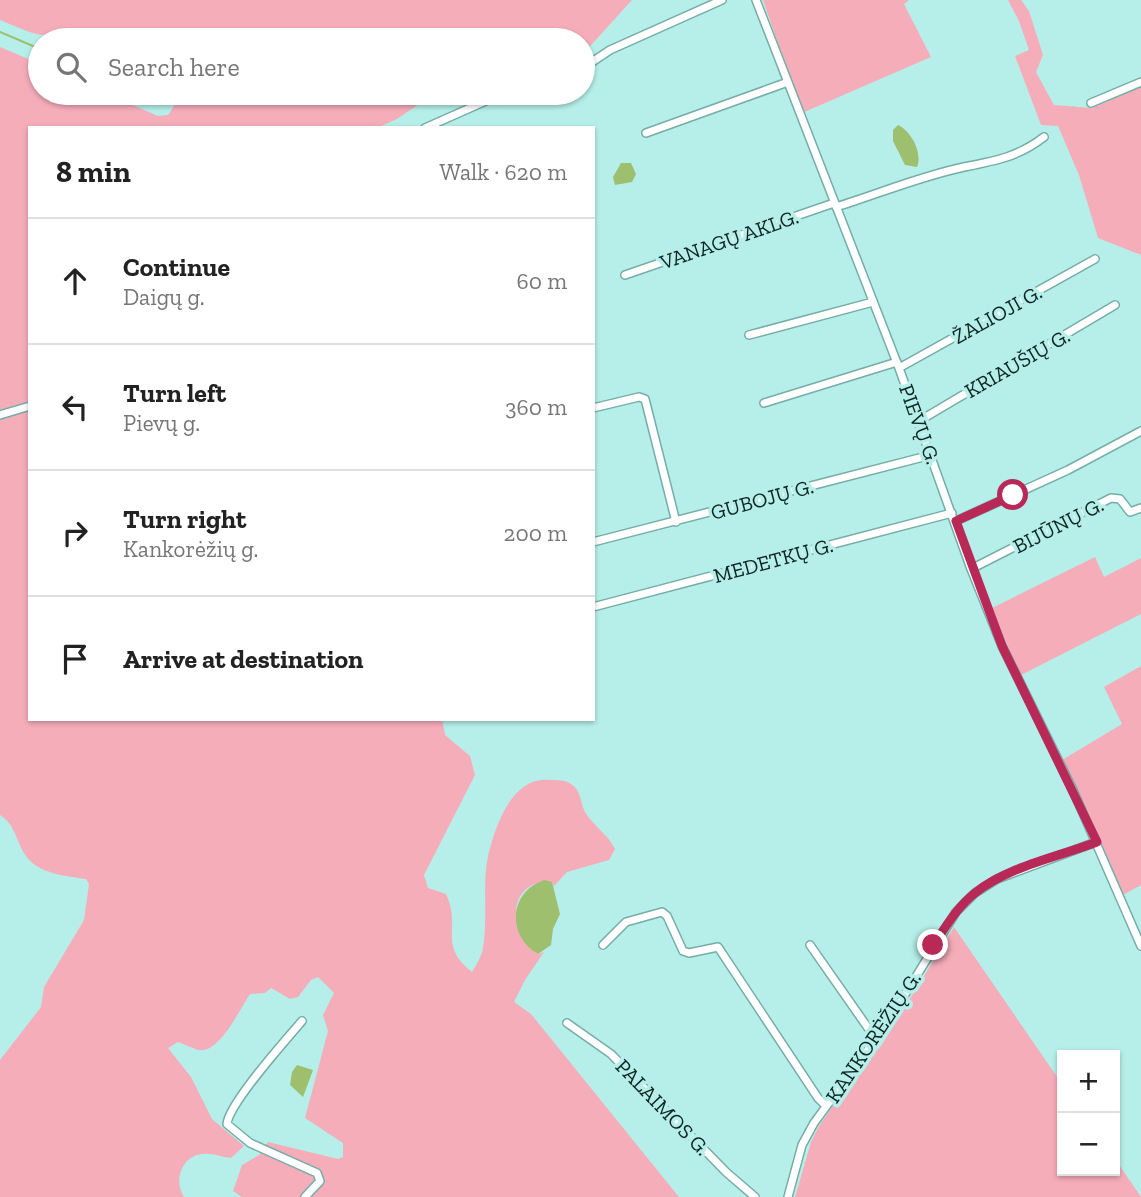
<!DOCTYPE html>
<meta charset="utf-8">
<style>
:root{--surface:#fff;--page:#f2f2f2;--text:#222;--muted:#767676;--line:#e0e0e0}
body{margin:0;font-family:"Zilla Slab",serif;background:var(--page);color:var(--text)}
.controls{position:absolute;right:21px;bottom:21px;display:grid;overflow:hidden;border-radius:0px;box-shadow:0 2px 5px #0004}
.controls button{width:63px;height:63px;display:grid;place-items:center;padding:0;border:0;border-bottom:2px solid var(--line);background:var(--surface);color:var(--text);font:35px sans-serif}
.stop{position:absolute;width:21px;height:21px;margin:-16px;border:5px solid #b82957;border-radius:50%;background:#fff}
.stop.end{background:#b82957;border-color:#fff;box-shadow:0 2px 7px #0008}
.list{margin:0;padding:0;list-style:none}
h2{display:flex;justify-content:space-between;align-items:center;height:91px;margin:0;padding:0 28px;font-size:30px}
h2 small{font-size:23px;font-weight:400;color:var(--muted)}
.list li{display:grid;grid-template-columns:46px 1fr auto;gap:21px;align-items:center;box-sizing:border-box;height:126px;padding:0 28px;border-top:2px solid var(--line)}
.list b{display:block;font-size:26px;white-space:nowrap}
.list p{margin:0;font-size:23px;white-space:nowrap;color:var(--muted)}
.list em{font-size:23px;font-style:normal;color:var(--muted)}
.icon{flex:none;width:38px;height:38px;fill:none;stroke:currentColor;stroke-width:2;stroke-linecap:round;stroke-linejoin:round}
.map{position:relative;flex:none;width:1141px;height:1197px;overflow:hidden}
.search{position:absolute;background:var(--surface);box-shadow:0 2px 5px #0004;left:28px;top:28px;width:567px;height:77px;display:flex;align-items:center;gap:18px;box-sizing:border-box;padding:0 24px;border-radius:38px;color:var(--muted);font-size:26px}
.panel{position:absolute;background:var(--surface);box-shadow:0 2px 5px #0004;left:28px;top:126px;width:567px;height:595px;border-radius:0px}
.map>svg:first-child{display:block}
.green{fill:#f6adba}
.water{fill:#9dbf6e}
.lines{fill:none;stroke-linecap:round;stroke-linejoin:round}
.stream{stroke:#9dbf6e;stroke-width:2}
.minor-casing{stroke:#75ada7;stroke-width:10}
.minor{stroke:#fff;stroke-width:7}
.route{stroke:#b82957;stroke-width:9}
.labels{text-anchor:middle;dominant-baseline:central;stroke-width:7;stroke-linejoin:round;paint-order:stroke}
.street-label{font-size:21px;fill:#0d2422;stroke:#b6efe9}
</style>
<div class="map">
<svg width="1141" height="1197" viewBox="0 0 1141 1197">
<rect width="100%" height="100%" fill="#b6efe9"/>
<path class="green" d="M0,0H632L583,54V40H102C84,26 75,36 55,36C36,37 17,27 0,20Z
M763,0H909L904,4L931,57L802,113Z
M1008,0H1021L1029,11L1043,55L1036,72L1054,105L1092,108L1141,87V255L1098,238L1079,175L1058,126L1041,125L1015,56L1029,50L1019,21Z
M0,47L40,64V93H105L158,116L168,115L174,106V99L168,93H435L397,119L377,128H30V719H442L445,735L470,756L475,775L424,875L428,888L446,894C462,928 437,945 472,972C476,965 482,956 483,948C488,919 482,884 488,856C495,827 512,775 550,780C557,780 566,780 571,784C581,790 580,802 585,812C594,827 607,833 615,849L609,860L567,872L554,886L552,882C547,882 540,882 535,884C504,896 515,941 538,954L544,952L525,980L514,1002L531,1014L679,1197H242L233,1191L242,1165L259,1155L268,1142L338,1159L343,1157V1143L305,1118L328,1031L323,1015L334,993L318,977L311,980L298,997L290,999L271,988L265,993L250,994C240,1009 219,1054 199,1050C193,1049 185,1044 178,1042L168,1048L191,1077L212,1119L244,1146L231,1158C221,1157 213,1153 203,1154C182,1155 173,1181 184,1197H0V1060L41,1007L44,987L84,920L89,884L86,879C67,876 38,874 26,856C16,842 16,825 0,815Z
M1095,557L1104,577L1141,558V614L1021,675L990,609Z
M1141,666V885L1123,895L1062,760L1122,724L1104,687Z
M954,927L1062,1084V1171H1115V1159L1141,1197H795L811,1142L819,1126L856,1072L881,1046Z"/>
<path class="water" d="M898,125C911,131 923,153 917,167L905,165L893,141V130Z
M621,163H631L636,174L632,182L615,185L613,177Z
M544,880L552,882L560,914L553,929L551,945L538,954C507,936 508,893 544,880Z
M297,1065L313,1070L303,1097L290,1085L292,1072Z"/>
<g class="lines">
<path class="stream" d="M0,32L40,49"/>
<g class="minor-casing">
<path id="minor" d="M756,0L899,368L971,569L1002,646L1072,788L1141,946
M583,68L610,50L722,0
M1091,103L1141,82
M425,128L488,100L550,93
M646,133L788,82
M836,207C878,194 921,176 964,167C995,161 1018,157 1044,137
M625,275L834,203
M749,335L873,302
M899,368L1095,259
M764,403L897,362
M593,408L639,397L645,399L676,522
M0,415L30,406
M919,421L1115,305
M956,521L1068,470L1141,431
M593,542L931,455
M971,569L1111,498L1120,499L1130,512L1141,508
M593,607L952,513
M603,945L626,922L662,912L667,916L683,951L689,953L718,947L818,1098L826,1106
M810,945L875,1038
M302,1021C286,1040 229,1103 227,1124L250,1143L317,1173L320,1181L305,1197
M567,1023L611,1054L726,1172L755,1197
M788,1197L802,1145L814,1123L886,1025L956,912L975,893L997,879L1096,842"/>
</g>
<use href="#minor" class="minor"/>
</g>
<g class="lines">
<path class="route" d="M933,945C946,927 957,907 975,893C1007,867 1057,857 1097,842L1002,646L956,521L1013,495"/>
</g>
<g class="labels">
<g class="street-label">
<text transform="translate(729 239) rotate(-19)">VANAGŲ AKLG.</text>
<text transform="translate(997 314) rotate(-29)">ŽALIOJI G.</text>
<text transform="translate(1017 363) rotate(-30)">KRIAUŠIŲ G.</text>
<text transform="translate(920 424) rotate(70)">PIEVŲ G.</text>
<text transform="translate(762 499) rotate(-15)">GUBOJŲ G.</text>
<text transform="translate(1058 525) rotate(-27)">BIJŪNŲ G.</text>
<text transform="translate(773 560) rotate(-15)">MEDETKŲ G.</text>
<text transform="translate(873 1037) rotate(-56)">KANKORĖŽIŲ G.</text>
<text transform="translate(663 1107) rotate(46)">PALAIMOS G.</text>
</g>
</g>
</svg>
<div class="controls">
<button>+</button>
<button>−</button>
</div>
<div class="stop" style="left:1013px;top:495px"></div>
<div class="stop end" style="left:933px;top:945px"></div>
<div class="search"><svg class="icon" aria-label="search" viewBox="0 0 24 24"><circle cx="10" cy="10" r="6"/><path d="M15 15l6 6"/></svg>Search here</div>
<section class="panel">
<h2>8 min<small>Walk · 620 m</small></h2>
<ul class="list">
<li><svg class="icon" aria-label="ahead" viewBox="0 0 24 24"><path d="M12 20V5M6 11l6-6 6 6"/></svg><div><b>Continue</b><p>Daigų g.</p></div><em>60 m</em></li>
<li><svg class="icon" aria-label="left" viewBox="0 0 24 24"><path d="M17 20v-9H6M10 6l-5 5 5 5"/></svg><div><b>Turn left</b><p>Pievų g.</p></div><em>360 m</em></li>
<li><svg class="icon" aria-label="right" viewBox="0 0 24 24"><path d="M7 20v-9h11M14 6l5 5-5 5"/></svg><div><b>Turn right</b><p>Kankorėžių g.</p></div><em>200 m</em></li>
<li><svg class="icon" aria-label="arrive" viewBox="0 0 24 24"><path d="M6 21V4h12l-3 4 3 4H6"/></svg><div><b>Arrive at destination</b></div></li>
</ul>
</section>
</div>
